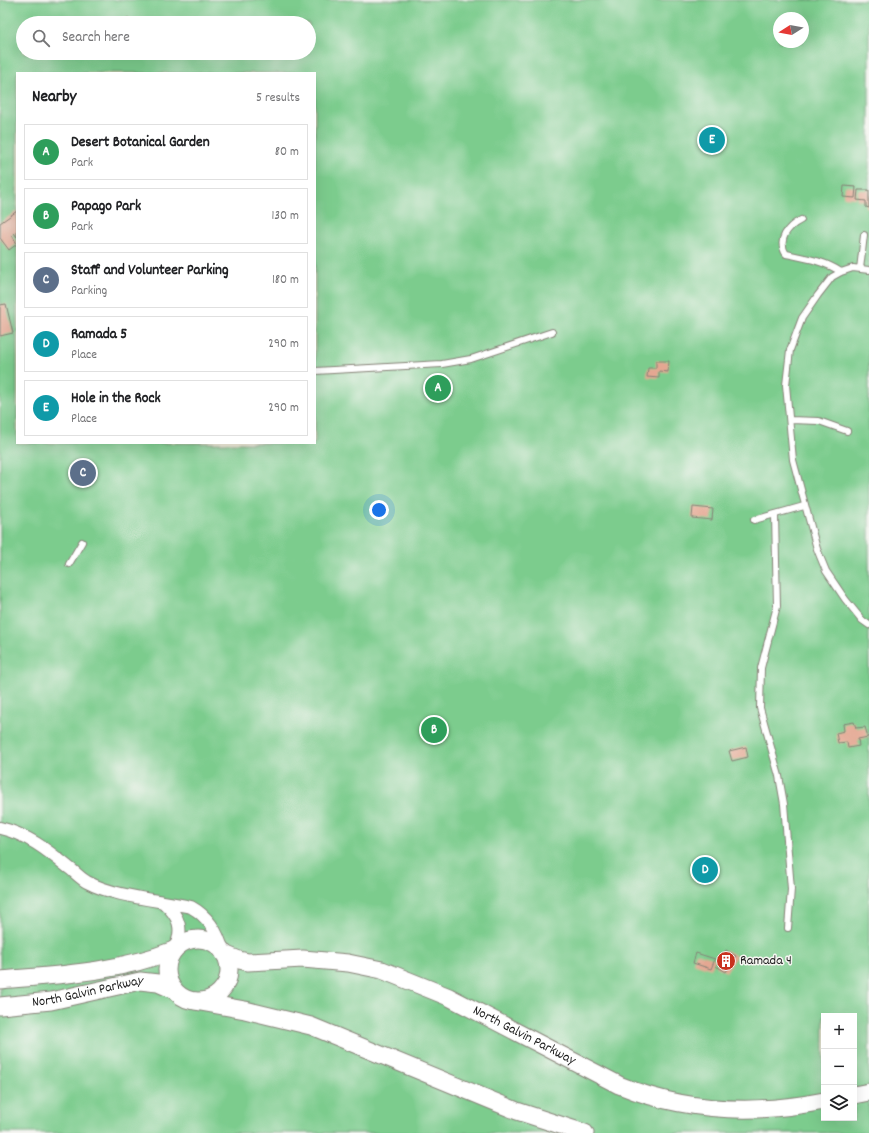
<!DOCTYPE html>
<meta charset="utf-8">
<style>
:root{--surface:#fff;--page:#f6f6f6;--text:#202124;--muted:#757577;--line:#e0e0e0;--accent:#c8321e}
body{margin:0;font-family:Dekko,sans-serif;background:var(--page);color:var(--text)}
.controls{position:absolute;right:12px;bottom:12px;display:grid;overflow:hidden;border-radius:0px;box-shadow:0 4px 16px #0002}
.controls button{width:36px;height:36px;display:grid;place-items:center;padding:0;border:0;border-bottom:1px solid var(--line);background:var(--surface);color:var(--text);font:20px sans-serif}
.compass{position:absolute;left:773px;top:12px;width:36px;height:36px;border-radius:50%;background:var(--surface);box-shadow:0 4px 16px #0002;rotate:259deg}
.you{position:absolute;left:379px;top:510px;width:14px;height:14px;margin:-10px;border:3px solid #fff;border-radius:50%;background:#1a73e8;box-shadow:0 0 0 6px #1a73e833}
.badge{display:grid;place-items:center;width:26px;height:26px;border-radius:50%;background:var(--accent);color:#fff;font-size:13px;font-weight:700}
.pin{position:absolute;translate:-50% -50%;border:2px solid #fff;box-shadow:0 1px 4px #0006}
.list{margin:0;padding:0;list-style:none}
h2{display:flex;justify-content:space-between;align-items:center;height:52px;margin:0;padding:0 16px;font-size:17px}
h2 small{font-size:13px;font-weight:400;color:var(--muted)}
.list li{display:grid;grid-template-columns:26px 1fr auto;gap:12px;align-items:center;box-sizing:border-box;height:56px;margin:0 8px 8px;padding:0 8px;border:1px solid var(--line);border-radius:0px}
.list b{display:block;font-size:15px;white-space:nowrap}
.list p{margin:0;font-size:13px;white-space:nowrap;color:var(--muted)}
.list em{font-size:13px;font-style:normal;color:var(--muted)}
.icon{flex:none;width:22px;height:22px;fill:none;stroke:currentColor;stroke-width:2;stroke-linecap:round;stroke-linejoin:round}
.map{position:relative;flex:none;width:869px;height:1133px;overflow:hidden}
.search{position:absolute;background:var(--surface);box-shadow:0 4px 16px #0002;left:16px;top:16px;width:300px;height:44px;display:flex;align-items:center;gap:10px;box-sizing:border-box;padding:0 14px;border-radius:22px;color:var(--muted);font-size:15px}
.panel{position:absolute;background:var(--surface);box-shadow:0 4px 16px #0002;left:16px;top:72px;width:300px;height:372px;border-radius:0px}
.map>svg:first-child{display:block}
.green{fill:#7bcc8d;stroke:#4c7454;fill-rule:evenodd}
.building{fill:#e4a792}
.lines{fill:none;stroke-linecap:round;stroke-linejoin:round}
.service-casing{stroke:#868277;stroke-width:8}
.minor-casing{stroke:#868277;stroke-width:14}
.secondary-casing{stroke:#868277;stroke-width:19}
.service{stroke:#fff;stroke-width:6}
.minor{stroke:#fff;stroke-width:12}
.secondary{stroke:#fff;stroke-width:17}
.labels{text-anchor:middle;dominant-baseline:central;stroke-width:3;stroke-linejoin:round;paint-order:stroke}
.poi-label{font-size:14px;fill:#1c1c1c;stroke:#f6f6f2;text-anchor:start}
.street-label{font-size:14px;fill:#1c1c1c;stroke:#f6f6f2}
</style>
<div class="map">
<svg width="869" height="1133" viewBox="0 0 869 1133">
<rect width="100%" height="100%" fill="#f6f6f2"/>
<filter id="ink" filterUnits="userSpaceOnUse"><feTurbulence type="fractalNoise" baseFrequency=".025" numOctaves="2"/><feDisplacementMap in="SourceGraphic" scale="8" xChannelSelector="R" yChannelSelector="G"/><feConvolveMatrix kernelMatrix="1 2 1 2 8 2 1 2 1" color-interpolation-filters="sRGB"/></filter>
<filter id="wash" filterUnits="userSpaceOnUse"><feTurbulence type="fractalNoise" baseFrequency=".012" numOctaves="4" result="noise"/><feDisplacementMap in="SourceGraphic" scale="16" xChannelSelector="R" yChannelSelector="G"/><feGaussianBlur stdDeviation="0.9" result="paint"/><feColorMatrix in="noise" values="0 0 0 0 0 0 0 0 0 0 0 0 0 0 0 0 0 1.4 0 .05"/><feComposite in="paint" operator="in"/></filter>
<g filter="url(#wash)">
<rect width="100%" height="100%" fill="#efe9d2"/>
<path class="green" d="M0,0H869V1133H0ZM779,18H803V42H779ZM23,23H309V53H23ZM17,73H315V443H17ZM824,1016H854V1118H824Z"/>
<g id="blocks">
<path class="building" d="M128,18L130,23H116V21Z
M844,186L856,187L855,198L843,197Z
M858,190H869V208L866,207V201L857,200Z
M17,211V237L14,233L12,235L17,244L9,250L0,238V223Z
M6,304L13,333L0,336V305Z
M656,361H669L668,372L659,371V378L647,377L648,368H656Z
M693,507L713,509L712,520L692,518Z
M854,722L856,728L865,727L868,737L858,739L859,746L848,748L847,742L838,743L836,733L844,731L843,724Z
M746,747L748,757L732,761L729,751Z
M703,860L716,873L708,881L695,868Z
M726,950L736,956L726,972L716,966Z
M696,953L715,959L711,969L693,963Z"/>
</g>
</g>
<g filter="url(#ink)">
<use href="#blocks" fill-opacity="0" stroke="#868277" stroke-width="1"/>
<g class="lines">
<g class="service-casing">
<path id="service" d="M801,220C787,227 777,240 786,254C805,258 825,261 841,272
M860,269L864,235
M869,270L853,268L841,272L832,277L818,295L802,318L790,350L786,385L793,460L817,549L826,571L845,599L862,620L869,625
M315,371L442,364L471,359L552,332
M790,420L819,421L847,431
M775,515L777,606L761,668L760,708L779,776L784,804L791,889L788,928
M754,520L804,506
M69,564L82,542"/>
</g>
<g class="minor-casing">
<path id="minor" d="M0,828C27,834 47,850 68,867C74,871 80,878 87,882C115,897 160,900 191,907C209,917 218,932 223,952
M164,903C179,916 184,929 175,948"/>
</g>
<g class="secondary-casing">
<g id="secondary">
<circle cx="198" cy="970" r="31"/>
<path id="s1" d="M224,954L239,960L248,962L303,959L348,963L382,970L449,997L619,1085C685,1112 754,1115 824,1101"/>
<path d="M0,980C58,975 119,972 174,950"/>
<path d="M195,1001L245,1010L311,1026L517,1111L585,1133"/>
<path id="s2" d="M0,1006L51,1001L140,981L158,983L174,990"/>
<path d="M854,1095L869,1092"/>
</g>
</g>
<use href="#service" class="service"/>
<use href="#minor" class="minor"/>
<use href="#secondary" class="secondary"/>
</g>
</g>
<defs>
<g id="building-disc" transform="scale(1)"><circle r="9.5" fill="#c8321e" stroke="#f6f6f2"/><path d="M-4-6H4V6H1V3H-1V6H-4ZM-2.5-4.3h1.7v1.8h-1.7ZM.8-4.3h1.7v1.8H.8ZM-2.5-1h1.7V.8h-1.7ZM.8-1h1.7V.8H.8Z" fill="#fff"/></g>
</defs>
<g fill-rule="evenodd">
<use href="#building-disc" x="726" y="961"/>
</g>
<g class="labels">
<g class="poi-label">
<text x="740" y="961">Ramada 4</text>
</g>
<g class="street-label">
<text stroke="none"><textPath href="#s2" startOffset="89">North Galvin Parkway</textPath></text>
<text stroke="none"><textPath href="#s1" startOffset="317">North Galvin Parkway</textPath></text>
</g>
</g>
</svg>
<div class="controls">
<button>+</button>
<button>−</button>
<button><svg class="icon" aria-label="layers" viewBox="0 0 24 24"><path d="M12 4l9 5-9 5-9-5zM3 14l9 5 9-5"/></svg></button>
</div>
<svg class="compass" viewBox="-18 -18 36 36"><path d="M0-13l5 13h-10z" fill="#e53935"/><path d="M0 13l5-13h-10z" fill="#757577"/></svg>
<div class="you"></div>
<div class="pin badge" style="left:438px;top:388px;background:#2e9e5b">A</div>
<div class="pin badge" style="left:434px;top:730px;background:#2e9e5b">B</div>
<div class="pin badge" style="left:83px;top:473px;background:#5c6f8a">C</div>
<div class="pin badge" style="left:705px;top:870px;background:#0f9aa8">D</div>
<div class="pin badge" style="left:712px;top:140px;background:#0f9aa8">E</div>
<div class="search"><svg class="icon" aria-label="search" viewBox="0 0 24 24"><circle cx="10" cy="10" r="6"/><path d="M15 15l6 6"/></svg>Search here</div>
<section class="panel">
<h2>Nearby<small>5 results</small></h2>
<ul class="list">
<li><span class="badge" style="background:#2e9e5b">A</span><div><b>Desert Botanical Garden</b><p>Park</p></div><em>80 m</em></li>
<li><span class="badge" style="background:#2e9e5b">B</span><div><b>Papago Park</b><p>Park</p></div><em>130 m</em></li>
<li><span class="badge" style="background:#5c6f8a">C</span><div><b>Staff and Volunteer Parking</b><p>Parking</p></div><em>180 m</em></li>
<li><span class="badge" style="background:#0f9aa8">D</span><div><b>Ramada 5</b><p>Place</p></div><em>290 m</em></li>
<li><span class="badge" style="background:#0f9aa8">E</span><div><b>Hole in the Rock</b><p>Place</p></div><em>290 m</em></li>
</ul>
</section>
</div>
